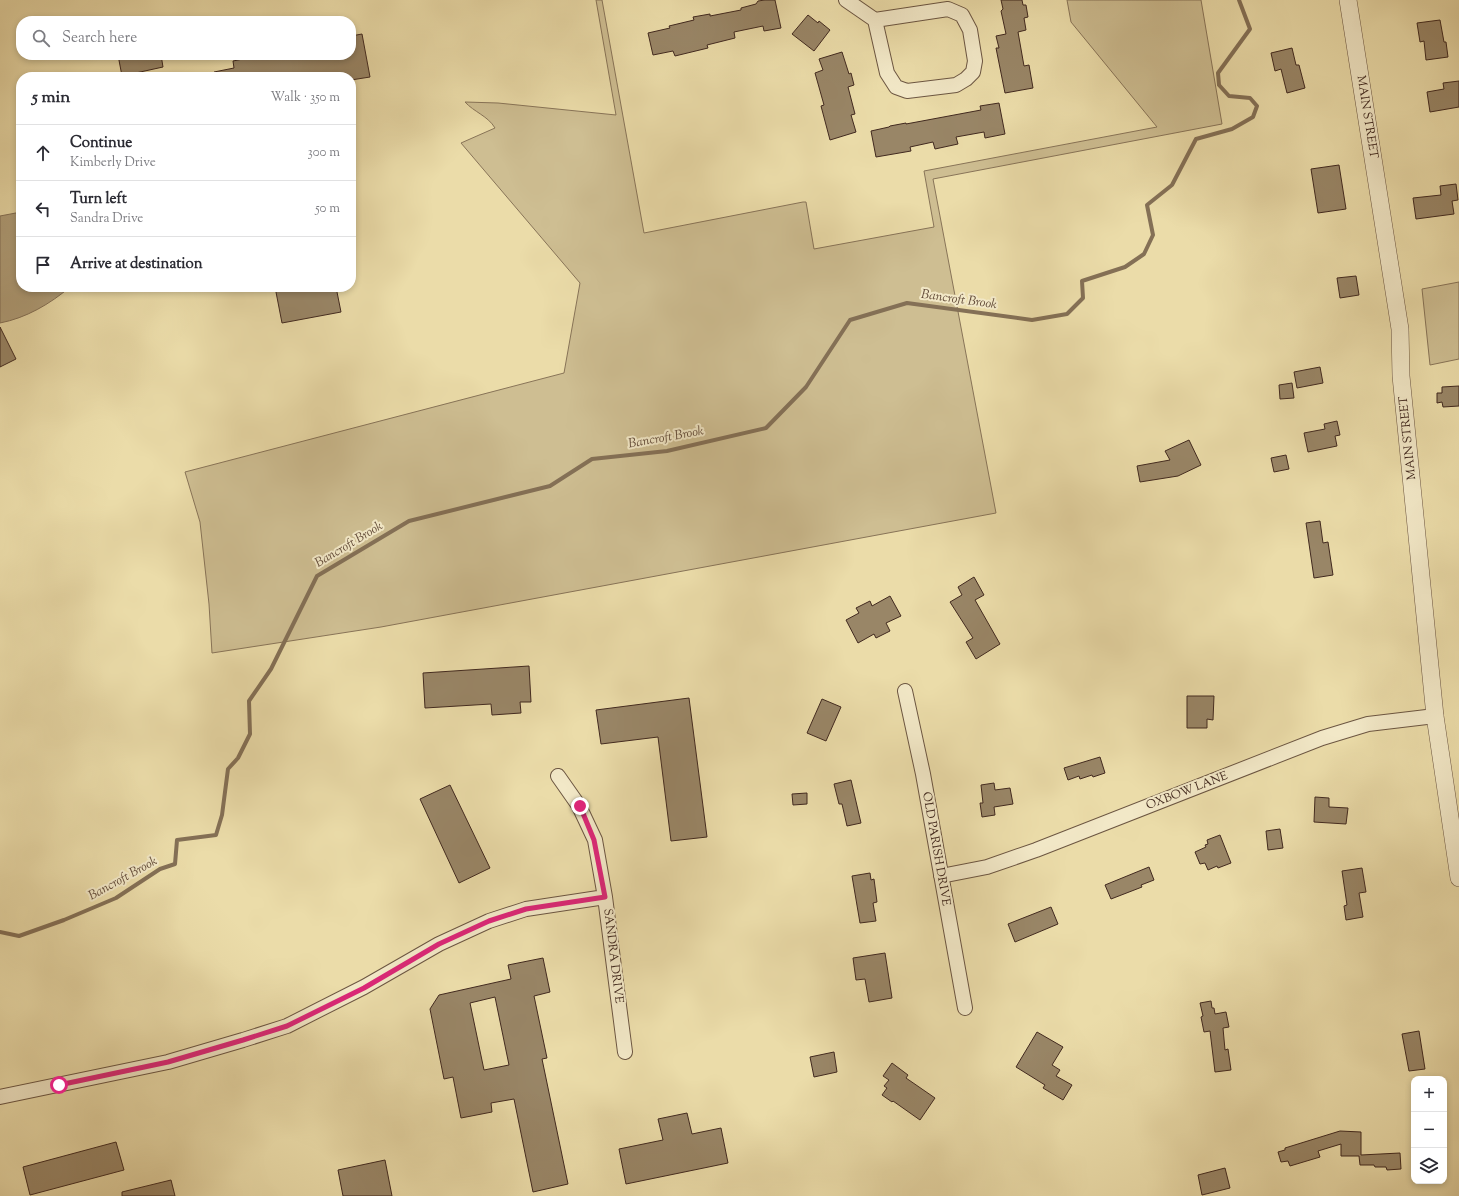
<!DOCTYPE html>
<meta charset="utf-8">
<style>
:root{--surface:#fff;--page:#f2f2f3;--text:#2b2b33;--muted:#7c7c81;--line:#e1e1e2}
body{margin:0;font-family:"Sorts Mill Goudy",serif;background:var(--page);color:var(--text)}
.controls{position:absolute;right:12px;bottom:12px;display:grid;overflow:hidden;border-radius:8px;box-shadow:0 2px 6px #0003}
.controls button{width:36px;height:36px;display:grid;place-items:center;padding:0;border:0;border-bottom:1px solid var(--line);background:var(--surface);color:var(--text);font:20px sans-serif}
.stop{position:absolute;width:12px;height:12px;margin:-9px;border:3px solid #db2777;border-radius:50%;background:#fff}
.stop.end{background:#db2777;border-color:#fff;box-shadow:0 1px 4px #0008}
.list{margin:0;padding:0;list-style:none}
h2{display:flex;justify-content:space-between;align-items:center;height:52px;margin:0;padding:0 16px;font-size:17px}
h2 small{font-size:13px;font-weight:400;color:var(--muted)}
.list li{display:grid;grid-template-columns:26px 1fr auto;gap:12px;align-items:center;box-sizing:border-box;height:56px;padding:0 16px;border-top:1px solid var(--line)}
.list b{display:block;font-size:15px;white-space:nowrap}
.list p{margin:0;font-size:13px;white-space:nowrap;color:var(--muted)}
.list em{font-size:13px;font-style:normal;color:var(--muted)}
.icon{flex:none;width:22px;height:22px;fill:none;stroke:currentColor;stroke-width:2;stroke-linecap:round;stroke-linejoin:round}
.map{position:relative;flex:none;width:1459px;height:1196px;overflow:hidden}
.search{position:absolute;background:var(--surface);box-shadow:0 2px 6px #0003;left:16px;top:16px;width:340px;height:44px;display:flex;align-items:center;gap:10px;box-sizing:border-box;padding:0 14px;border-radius:16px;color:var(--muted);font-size:15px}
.panel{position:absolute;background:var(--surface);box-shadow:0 2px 6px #0003;left:16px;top:72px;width:340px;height:220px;border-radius:16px}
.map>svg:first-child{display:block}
.green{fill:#cebe92;stroke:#887458}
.water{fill:#b19f7a;stroke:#847056}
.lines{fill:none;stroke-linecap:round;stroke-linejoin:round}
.stream{stroke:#847056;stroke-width:4}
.building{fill:#998667;stroke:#41291f;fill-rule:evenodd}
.minor-casing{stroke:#6c5642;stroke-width:16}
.tertiary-casing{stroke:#6c5642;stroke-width:18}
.minor{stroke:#f2e8c7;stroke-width:14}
.tertiary{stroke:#f2e8c7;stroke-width:17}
.route{stroke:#db2777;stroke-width:5}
.labels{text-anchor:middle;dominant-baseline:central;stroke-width:4;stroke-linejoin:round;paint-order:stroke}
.street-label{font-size:12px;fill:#41291f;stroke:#f2e8c7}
.water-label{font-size:13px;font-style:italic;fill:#634c3a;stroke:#f2e8c7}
</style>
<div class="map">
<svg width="1459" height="1196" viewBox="0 0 1459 1196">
<rect width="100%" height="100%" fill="#ebdca9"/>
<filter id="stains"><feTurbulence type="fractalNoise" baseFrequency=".005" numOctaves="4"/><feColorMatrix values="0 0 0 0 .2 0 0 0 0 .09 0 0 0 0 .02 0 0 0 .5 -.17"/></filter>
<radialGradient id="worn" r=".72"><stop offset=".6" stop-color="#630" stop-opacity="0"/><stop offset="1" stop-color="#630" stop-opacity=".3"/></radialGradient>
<path class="green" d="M596,0H602L644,233L803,202H806L814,249L934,227L924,171L1157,127L1071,22L1067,0H1201L1222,124L933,179L996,513L381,627L212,653L209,604L200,522L185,472L564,373L580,283L461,143L495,128C488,116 474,112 465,102L498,103L616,115Z
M1459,282V359L1430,365L1422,289Z"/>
<path class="water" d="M21,212V287H70C50,304 26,318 0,323V216Z"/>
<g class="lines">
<path class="stream" d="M0,932L19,936L64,920L116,898L160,869L175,864L177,840L216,835L222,815L228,769L238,758L250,734L249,701L271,669L317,576L409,521L550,486L592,459L667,451L766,428L806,387L850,320L907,303L1032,320L1067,314L1083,298L1082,281L1125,267L1144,254L1153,235L1147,205L1172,185L1196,139L1232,129L1253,117L1257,106L1250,98L1229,96L1219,85L1218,73L1250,29L1239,0"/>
</g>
<path class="building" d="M765,0H775L781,28L764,31L763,26L734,32L735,38L707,45L708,48L675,56L673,51L653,55L648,33L670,28L669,26L694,20L693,17L710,14V16L741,10V8L756,4L758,1Z
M1001,0H1022L1023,5H1026L1028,17L1024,18L1026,30L1018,32L1024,66L1029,65L1033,88L1005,93L996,48H999L996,36L1006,34L1001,11L1003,9Z
M808,15L818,23L819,21L830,30L814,51L792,34Z
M1440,20L1444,42H1446L1448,57L1426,60L1424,41L1420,42L1417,23Z
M362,34L370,77L351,80V77H215L214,72L234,68L233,61L263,55H351V36Z
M1292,48L1296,65H1299L1305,88L1287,93L1281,69L1275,71L1271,53Z
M842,52L849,74L851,73L854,85L848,87L855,114L851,115L856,132L830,140L821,106L824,105L815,73L823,70L819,59Z
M118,55H161L163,67L122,76Z
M1459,81V107L1430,112L1427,92L1444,89L1443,83Z
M999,103L1005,134L985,138L984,132L956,137L958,144L935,149L933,142L910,147L911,151L876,157L871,131L889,127L890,126L906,123V124L981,110L980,106Z
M1339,165L1346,209L1318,213L1311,169Z
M1456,184L1458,200L1452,201L1454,214L1416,219L1413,198L1441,195L1440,186Z
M1356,276L1359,295L1340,298L1337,278Z
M275,287H336L341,312L282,323Z
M0,327L16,359L0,367Z
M1320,367L1323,383L1297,388L1294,372Z
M1292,383L1294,398L1280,399L1279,385Z
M1459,386V406L1443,407L1442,402L1437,403V393H1442V387Z
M1337,421L1340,435L1335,436L1337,446L1308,452L1304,433L1325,429L1324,424Z
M1189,440L1201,465L1178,476L1140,482L1137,466L1170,460L1165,451Z
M1286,455L1289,469L1274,472L1271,458Z
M1320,521L1323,543L1328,542L1333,575L1314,578L1306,523Z
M974,577L984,595L975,600L1000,644L976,659L966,642L973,638L950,602L962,595L958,587Z
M890,596L901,616L886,623L890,631L876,638L874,634L858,643L846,620L859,613L856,608L870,601L872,606Z
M529,666L531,702H520L521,713L492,715L491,704L425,708L423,673Z
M1187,696H1214L1213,720L1207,719V728H1187Z
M689,698L707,837L671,841L658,737L601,744L596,710Z
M822,699L841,707L826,741L807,733Z
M1100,757L1105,773L1093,777L1092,775L1080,779L1079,776L1068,780L1064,768Z
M851,780L861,823L847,826L842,804H839L834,784Z
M994,783L995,790L1010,788L1013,804L994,807L995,815L982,817L980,803H983L981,785Z
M450,785L490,868L459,883L420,799Z
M807,793V804L793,805L792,794Z
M1315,797L1329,798V807L1348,808L1346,824L1314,822Z
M1280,829L1283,848L1268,850L1266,831Z
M1220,835L1231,863L1218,868L1217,866L1208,870L1205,863L1200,864L1195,852L1206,847L1205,845L1208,844L1207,840Z
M1149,867L1154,880L1141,885L1142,887L1111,899L1105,885Z
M1362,868L1366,892L1359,893L1363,917L1346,920L1344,906L1347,905L1342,871Z
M870,873L871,880L874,879L877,902L873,903L876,921L860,923L852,876Z
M1051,907L1058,924L1015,942L1008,924Z
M885,953L892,998L869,1002L865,979L856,980L853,958Z
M543,958L550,992L534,996L547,1058L542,1059L568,1184L533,1192L514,1099L491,1103L492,1112L461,1118L453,1077L444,1079L430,1009L439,995L511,979L508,965ZM495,997L509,1065L484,1070L470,1003Z
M1211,1001L1212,1008H1214L1215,1014L1226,1012L1229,1027L1223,1028L1225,1050L1228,1049L1231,1070L1215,1072L1210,1031L1204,1032L1201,1017L1203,1016L1200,1003Z
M1419,1031L1425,1069L1409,1071L1402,1034Z
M1037,1032L1063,1047L1052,1065L1060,1070L1056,1076L1072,1085L1063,1100L1043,1088L1045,1085L1016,1067Z
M834,1052L837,1072L814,1077L810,1057Z
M892,1063L908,1075L906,1078L935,1098L920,1120L893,1101L892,1102L882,1095L887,1088L884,1086L889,1080L883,1076Z
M687,1113L692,1134L721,1128L728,1163L626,1184L619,1149L663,1140L658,1119Z
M1340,1131L1361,1132V1155L1400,1153L1401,1169L1387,1170L1386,1167H1375L1374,1165H1360L1359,1156H1341V1144L1318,1151L1320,1157L1290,1166L1288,1161L1281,1162L1278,1152L1285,1150V1148Z
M116,1142L124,1170L30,1195L23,1167Z
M385,1160L392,1196H343L338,1170Z
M1225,1168L1230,1188L1202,1195L1198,1175Z
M171,1180L175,1196H122V1192Z"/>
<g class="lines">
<g class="minor-casing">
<path id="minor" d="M846,0L875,20L887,73L896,87L907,91L956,85L966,79L973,72L975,61L970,30L962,15L948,9L875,20
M905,691L923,774L965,1008
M558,776L579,806L595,840L605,897L625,1052
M941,876L987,867L1036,850L1322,738L1368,724L1435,716
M0,1097L168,1062L243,1040L287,1026L364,987L439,944L489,921L526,909L605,897"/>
</g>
<g class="tertiary-casing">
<path id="tertiary" d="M1348,0L1400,329L1401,376L1435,716L1459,878"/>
</g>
<use href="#minor" class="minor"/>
<use href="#tertiary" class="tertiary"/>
</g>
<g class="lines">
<path class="route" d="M59,1085L168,1062L243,1040L287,1026L364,988L439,944L489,921L526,909L605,897L594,840L580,806"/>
</g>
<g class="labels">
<g class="street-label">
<text transform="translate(1367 117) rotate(81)">MAIN STREET</text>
<text transform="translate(1408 438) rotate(-96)">MAIN STREET</text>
<text transform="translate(1187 791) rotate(-21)">OXBOW LANE</text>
<text transform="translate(936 849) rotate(80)">OLD PARISH DRIVE</text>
<text transform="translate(613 956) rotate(83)">SANDRA DRIVE</text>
</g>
<g class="water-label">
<text transform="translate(959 300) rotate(8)">Bancroft Brook</text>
<text transform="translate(666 438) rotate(-10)">Bancroft Brook</text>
<text transform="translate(349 545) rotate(-31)">Bancroft Brook</text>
<text transform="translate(123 879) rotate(-29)">Bancroft Brook</text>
</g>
</g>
<rect width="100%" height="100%" filter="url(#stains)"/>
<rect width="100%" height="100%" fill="url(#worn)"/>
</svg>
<div class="controls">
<button>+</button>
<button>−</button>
<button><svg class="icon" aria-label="layers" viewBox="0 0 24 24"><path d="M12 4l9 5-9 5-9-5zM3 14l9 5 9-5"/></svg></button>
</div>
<div class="stop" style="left:59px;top:1085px"></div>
<div class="stop end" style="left:580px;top:806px"></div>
<div class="search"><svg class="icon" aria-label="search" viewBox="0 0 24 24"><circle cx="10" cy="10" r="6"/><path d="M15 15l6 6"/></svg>Search here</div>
<section class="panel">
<h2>5 min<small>Walk · 350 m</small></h2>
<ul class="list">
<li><svg class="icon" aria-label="ahead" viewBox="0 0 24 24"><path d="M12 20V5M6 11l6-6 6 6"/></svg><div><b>Continue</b><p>Kimberly Drive</p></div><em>300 m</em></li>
<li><svg class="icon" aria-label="left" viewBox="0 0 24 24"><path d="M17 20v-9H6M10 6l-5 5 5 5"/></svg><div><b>Turn left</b><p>Sandra Drive</p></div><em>50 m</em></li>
<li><svg class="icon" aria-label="arrive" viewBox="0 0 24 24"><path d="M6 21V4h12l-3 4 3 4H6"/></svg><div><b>Arrive at destination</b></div></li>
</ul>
</section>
</div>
